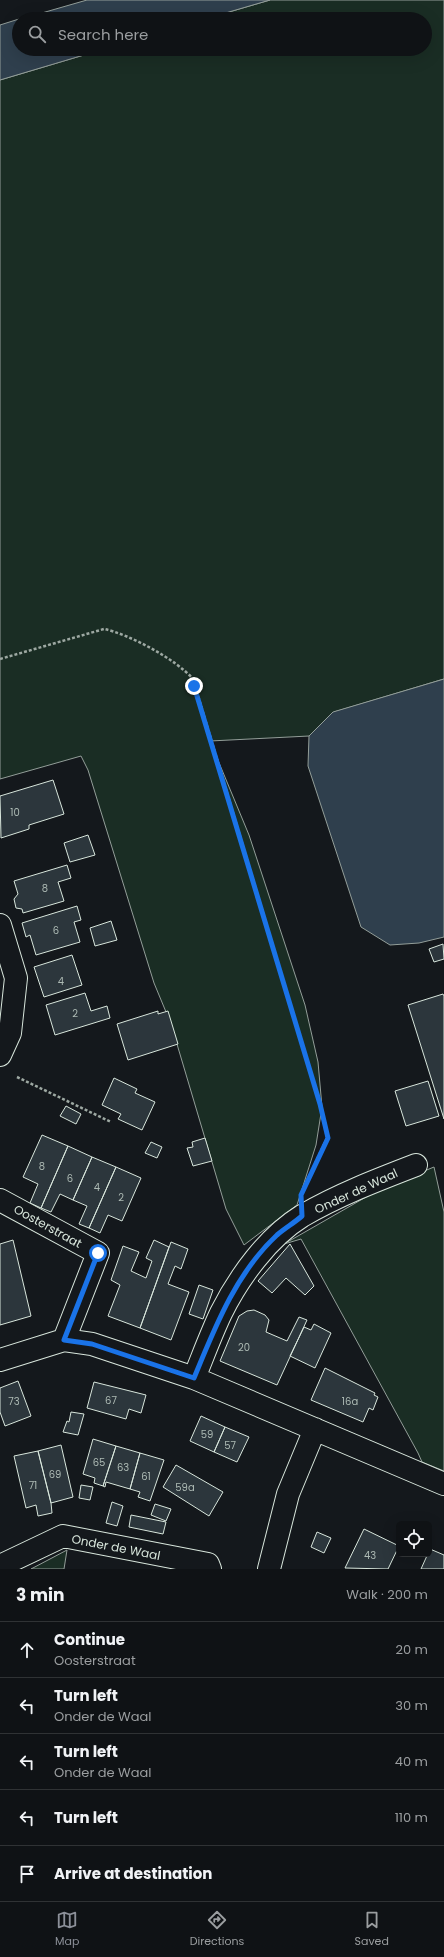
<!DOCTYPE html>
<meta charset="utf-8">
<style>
:root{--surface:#0f1215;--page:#1d2022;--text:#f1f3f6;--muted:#9b9ea0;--line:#2f3234;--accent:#8c9099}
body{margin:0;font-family:Poppins,sans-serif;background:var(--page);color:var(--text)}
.controls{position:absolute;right:12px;bottom:12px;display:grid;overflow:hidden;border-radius:6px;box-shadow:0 4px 16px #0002}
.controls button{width:36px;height:36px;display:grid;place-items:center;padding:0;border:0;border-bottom:1px solid var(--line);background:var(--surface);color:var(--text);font:20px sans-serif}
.stop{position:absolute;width:12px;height:12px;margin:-9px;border:3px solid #1a73e8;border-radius:50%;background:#fff}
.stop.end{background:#1a73e8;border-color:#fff;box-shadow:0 1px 4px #0008}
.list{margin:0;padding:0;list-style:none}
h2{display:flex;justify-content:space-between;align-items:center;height:52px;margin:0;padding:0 16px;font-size:17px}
h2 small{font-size:13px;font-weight:400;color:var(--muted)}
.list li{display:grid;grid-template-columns:26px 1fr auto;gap:12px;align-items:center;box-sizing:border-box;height:56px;padding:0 16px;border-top:1px solid var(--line)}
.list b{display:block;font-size:15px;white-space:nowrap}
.list p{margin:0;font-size:13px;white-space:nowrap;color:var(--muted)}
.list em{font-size:13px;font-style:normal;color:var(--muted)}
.icon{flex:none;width:22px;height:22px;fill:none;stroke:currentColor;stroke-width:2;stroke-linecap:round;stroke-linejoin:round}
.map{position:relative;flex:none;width:444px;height:1569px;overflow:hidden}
.search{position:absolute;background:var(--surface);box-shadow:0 4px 16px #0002;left:12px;right:12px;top:12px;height:44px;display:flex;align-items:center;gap:10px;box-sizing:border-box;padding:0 14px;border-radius:22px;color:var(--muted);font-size:15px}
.sheet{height:332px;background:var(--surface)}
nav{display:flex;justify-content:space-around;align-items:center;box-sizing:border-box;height:56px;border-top:1px solid var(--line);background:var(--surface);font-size:11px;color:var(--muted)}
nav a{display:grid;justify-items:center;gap:2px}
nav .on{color:var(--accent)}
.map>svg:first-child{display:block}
.green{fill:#1a2d24;stroke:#939e99}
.water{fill:#2f3f4d;stroke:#939e99}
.building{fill:#2c363c;stroke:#d8e6dc}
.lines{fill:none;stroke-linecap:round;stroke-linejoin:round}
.minor-casing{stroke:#d8e6dc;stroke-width:24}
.path{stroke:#9da8a2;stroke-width:2.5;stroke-dasharray:3 2;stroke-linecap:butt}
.minor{stroke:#14181c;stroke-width:22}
.route{stroke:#1a73e8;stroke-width:5}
.labels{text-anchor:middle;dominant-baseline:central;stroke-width:3;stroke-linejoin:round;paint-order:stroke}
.number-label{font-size:10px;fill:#adbab4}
.street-label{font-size:12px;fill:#d8e6dc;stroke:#14181c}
</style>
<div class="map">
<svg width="444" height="1569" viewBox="0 0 444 1569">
<rect width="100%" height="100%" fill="#14181c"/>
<path class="green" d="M270,0H444V679L334,712L309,736L210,741L249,835L305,1005L318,1062L322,1107L316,1145L297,1205L244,1245L226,1209L171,1024L154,983L88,770L81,756L0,779V80L104,49H425V19H205Z
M434,1167L444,1212V1471L422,1462L418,1453L301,1239L284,1244L380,1189Z
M67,1550L64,1569H31Z"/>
<path class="water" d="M87,0H270L205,19H21Z
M19,19V49H104L0,80V25Z
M444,679V937L419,943L390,945L361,927L308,766L309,736L333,712Z"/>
<path class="building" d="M53,780L64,814L29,825V829L1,838L0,796Z
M88,835L95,855L70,862L64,843Z
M67,865L71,878L58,882L64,901L23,913L22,909L16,908L14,899L18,894L14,881Z
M77,906L81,920L74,922L80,942L36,955L30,935L26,937L22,923Z
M111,921L117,940L95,946L90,928Z
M443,944L444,959L434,962L429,949Z
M72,955L82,985L44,997L34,967Z
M85,993L91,1011L107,1006L110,1018L55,1035L46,1005Z
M443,994L444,996V1119L408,1005Z
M158,1011V1014L168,1011L178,1044L128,1060L117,1024Z
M114,1078L137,1089L135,1093L155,1102L142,1130L118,1119L121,1114L102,1105Z
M428,1081L439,1116L406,1126L395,1091Z
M66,1106L81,1114L76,1124L60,1116Z
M42,1135L68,1146L41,1208L30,1203L38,1184L23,1177Z
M205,1138L212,1161L193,1166L187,1148L193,1147L192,1142Z
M151,1142L162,1147L157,1158L145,1153Z
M68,1146L92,1157L73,1200L60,1194L51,1212L41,1208Z
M92,1157L116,1167L89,1228L79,1224L87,1206L73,1200Z
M116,1167L141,1178L122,1221L108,1215L100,1233L89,1228Z
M13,1240L31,1316L0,1325V1244Z
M154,1240L169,1247L140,1328L108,1316L120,1285L111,1280L123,1246L139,1252L131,1271L146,1278L152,1261L146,1258Z
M171,1242L188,1249L181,1269L175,1266L168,1284L189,1292L171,1340L140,1328Z
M290,1244L314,1286L305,1295L286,1278L272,1293L258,1281Z
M199,1285L213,1290L203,1319L189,1314Z
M254,1310L265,1315L269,1320L266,1332L287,1341L299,1317L307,1320L277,1385L220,1361L239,1316L247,1311Z
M314,1324L331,1333L315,1368L290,1356L304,1327L311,1330Z
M325,1368L375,1393L374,1395L378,1397L373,1410L369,1408L363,1422L311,1400Z
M18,1381L31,1416L5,1426L0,1412V1388Z
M94,1382L146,1395L141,1413L129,1409L126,1419L87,1408Z
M71,1412L84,1414L78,1435L63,1432L67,1421L69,1422Z
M201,1416L225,1427L214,1452L190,1441Z
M225,1427L249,1437L237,1462L214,1452Z
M93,1439L116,1446L103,1486L94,1483L95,1478L83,1474Z
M61,1445L73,1497L51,1503L38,1451Z
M116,1446L140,1453L130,1489L106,1482L105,1487L103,1486Z
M38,1451L51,1503L52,1513L38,1516L36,1505L26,1508L14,1456Z
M140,1453L164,1460L150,1501L138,1497L140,1492L130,1489Z
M176,1465L223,1492L209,1516L163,1487Z
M81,1485L93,1487L90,1500L79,1498Z
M112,1502L123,1506L117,1526L106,1523Z
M155,1504L171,1509L166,1521L151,1515Z
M131,1515L166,1522L163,1534L129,1527Z
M364,1529L399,1546L388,1569L345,1568Z
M317,1532L331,1538L324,1553L311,1547Z
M430,1549L444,1555V1569H421Z"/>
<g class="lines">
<g class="minor-casing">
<path id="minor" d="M0,925L16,978L10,1033L0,1055
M0,1200L98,1253L64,1340
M0,1360L64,1340L92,1344L194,1378L444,1484
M194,1378C203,1356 211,1334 221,1313C239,1277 268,1237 302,1216C338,1195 377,1180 416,1165
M0,1566L63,1536L208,1564L210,1569
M269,1569L288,1494L315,1429"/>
</g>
<path class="path" d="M0,659L104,629C129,634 177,660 193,679L320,1104L327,1138L308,1179
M17,1077L111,1122"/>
<use href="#minor" class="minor"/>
</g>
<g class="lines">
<path class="route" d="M98,1253L64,1340L92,1344L194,1378C215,1327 236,1273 277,1235C285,1228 294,1223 302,1216L301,1195L328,1138L320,1104L194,686"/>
</g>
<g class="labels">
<g class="number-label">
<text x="15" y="812">10</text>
<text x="45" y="888">8</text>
<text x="56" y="930">6</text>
<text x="61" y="981">4</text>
<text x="75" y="1013">2</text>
<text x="42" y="1166">8</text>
<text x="70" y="1178">6</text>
<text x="97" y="1187">4</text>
<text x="121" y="1197">2</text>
<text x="244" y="1347">20</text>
<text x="111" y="1400">67</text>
<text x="14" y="1401">73</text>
<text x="350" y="1401">16a</text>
<text x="207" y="1434">59</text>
<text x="230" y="1445">57</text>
<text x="99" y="1462">65</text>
<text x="123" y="1467">63</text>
<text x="55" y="1474">69</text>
<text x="146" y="1476">61</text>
<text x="33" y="1485">71</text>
<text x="185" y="1487">59a</text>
<text x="370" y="1555">43</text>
</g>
<g class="street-label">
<text transform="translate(356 1191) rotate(-25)">Onder de Waal</text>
<text transform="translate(48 1226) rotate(29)">Oosterstraat</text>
<text transform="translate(116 1547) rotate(11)">Onder de Waal</text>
</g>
</g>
</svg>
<div class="controls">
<button><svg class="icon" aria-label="locate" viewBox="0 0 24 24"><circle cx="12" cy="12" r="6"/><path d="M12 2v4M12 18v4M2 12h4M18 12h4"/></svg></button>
</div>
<div class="stop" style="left:98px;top:1253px"></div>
<div class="stop end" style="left:194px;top:686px"></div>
<div class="search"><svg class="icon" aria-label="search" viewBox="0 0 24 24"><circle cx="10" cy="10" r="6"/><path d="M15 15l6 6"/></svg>Search here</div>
</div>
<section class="sheet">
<h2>3 min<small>Walk · 200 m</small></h2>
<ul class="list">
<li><svg class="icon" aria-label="ahead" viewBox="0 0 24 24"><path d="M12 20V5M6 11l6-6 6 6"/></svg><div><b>Continue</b><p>Oosterstraat</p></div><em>20 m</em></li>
<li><svg class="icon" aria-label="left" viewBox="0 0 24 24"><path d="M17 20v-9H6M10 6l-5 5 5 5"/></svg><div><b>Turn left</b><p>Onder de Waal</p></div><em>30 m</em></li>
<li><svg class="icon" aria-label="left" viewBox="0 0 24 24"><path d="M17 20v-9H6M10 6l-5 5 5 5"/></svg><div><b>Turn left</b><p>Onder de Waal</p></div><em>40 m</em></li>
<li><svg class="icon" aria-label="left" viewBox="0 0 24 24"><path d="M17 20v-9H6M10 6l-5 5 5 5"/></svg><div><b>Turn left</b></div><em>110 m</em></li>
<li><svg class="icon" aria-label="arrive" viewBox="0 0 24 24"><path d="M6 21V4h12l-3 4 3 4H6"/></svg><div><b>Arrive at destination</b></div></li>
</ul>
</section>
<nav>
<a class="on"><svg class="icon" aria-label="map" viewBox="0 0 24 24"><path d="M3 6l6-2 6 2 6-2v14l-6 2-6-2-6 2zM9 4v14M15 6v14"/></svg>Map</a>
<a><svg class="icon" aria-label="directions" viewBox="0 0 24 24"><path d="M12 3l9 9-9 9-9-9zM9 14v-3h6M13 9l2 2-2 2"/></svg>Directions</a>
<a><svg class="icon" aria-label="saved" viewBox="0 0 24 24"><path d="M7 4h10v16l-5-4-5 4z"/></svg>Saved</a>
</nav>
